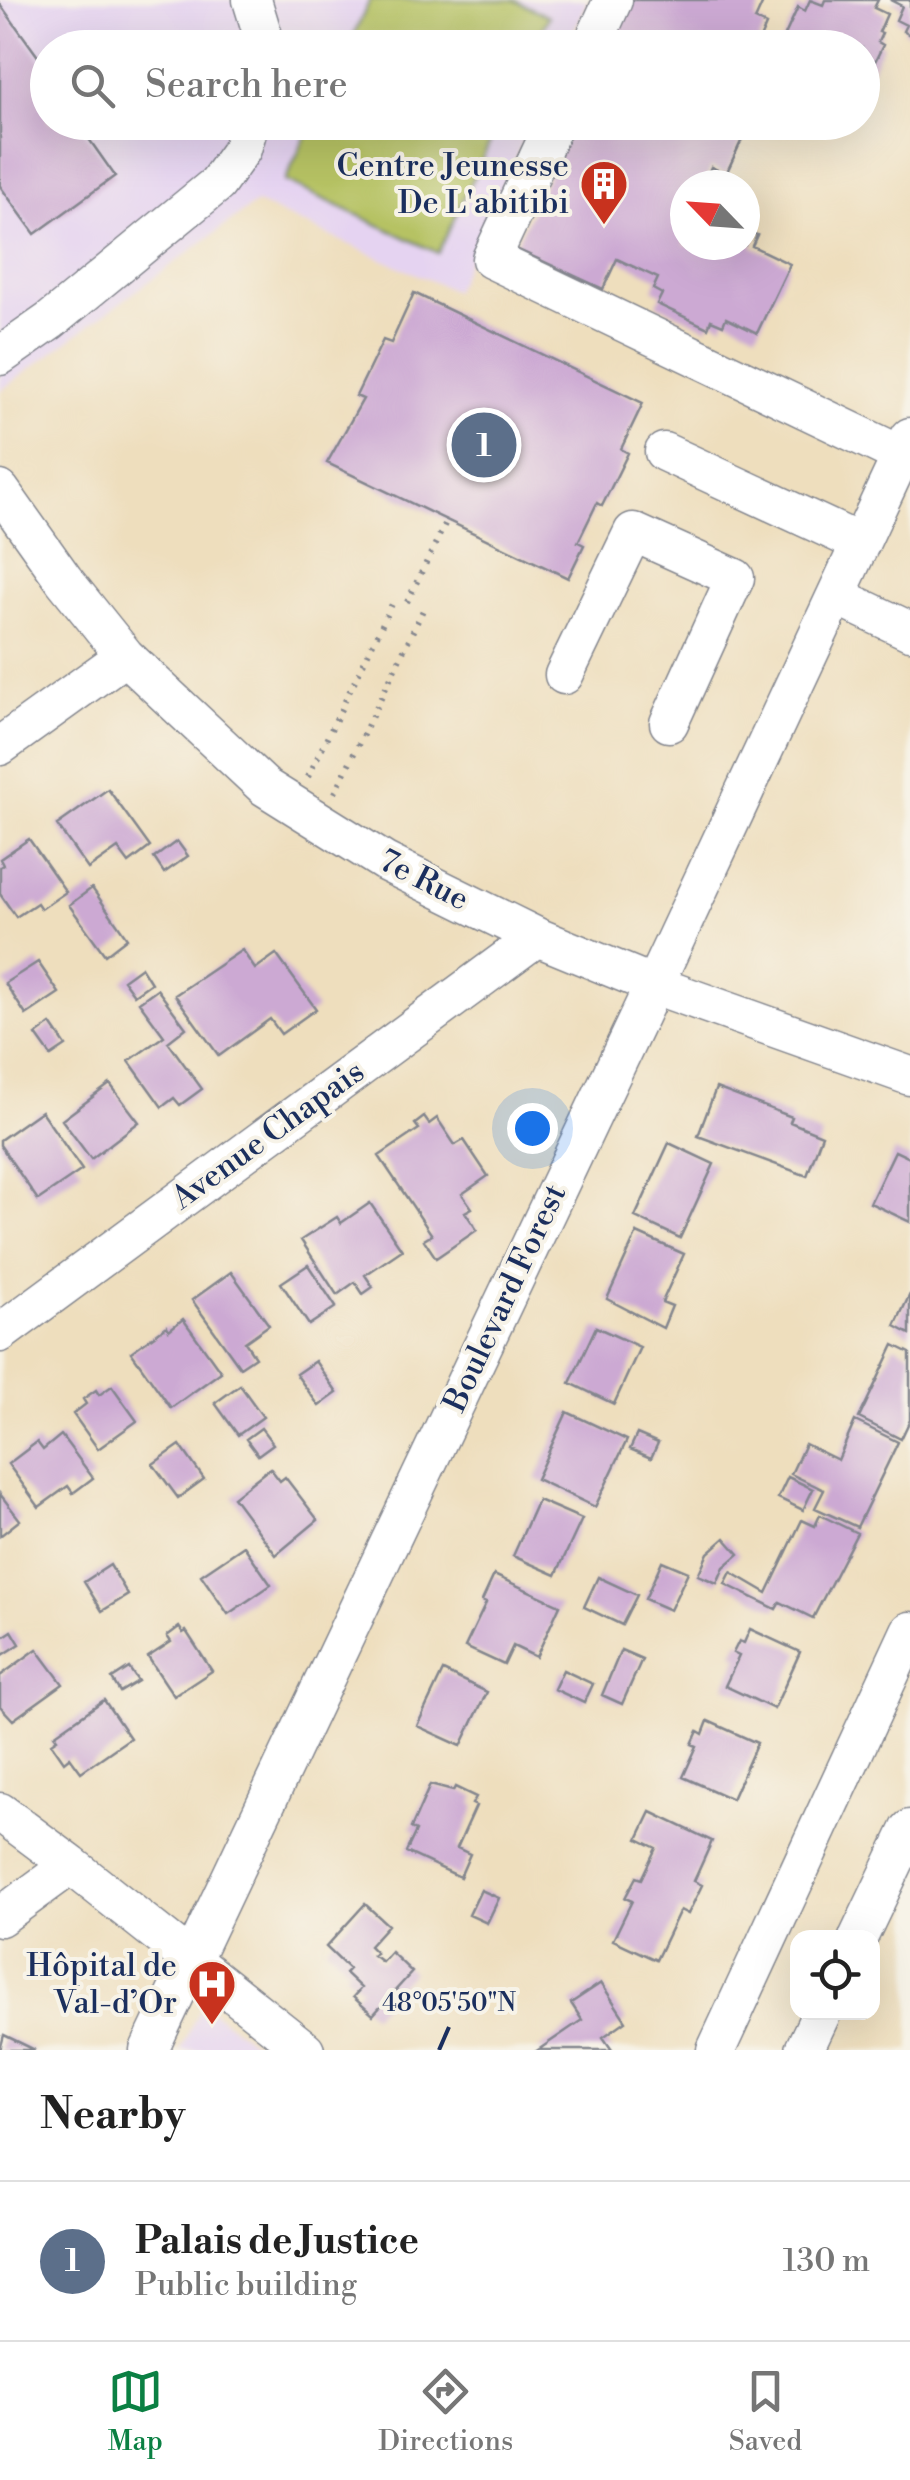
<!DOCTYPE html>
<meta charset="utf-8">
<style>
:root{--surface:#fff;--page:#f2f2f2;--text:#222;--muted:#767676;--line:#e0e0e0;--accent:#0b8043}
body{margin:0;font-family:"Libre Bodoni",serif;background:var(--page);color:var(--text)}
.controls{position:absolute;right:30px;bottom:30px;display:grid;overflow:hidden;border-radius:20px;box-shadow:0 10px 40px #0002}
.controls button{width:90px;height:90px;display:grid;place-items:center;padding:0;border:0;border-bottom:2px solid var(--line);background:var(--surface);color:var(--text);font:50px sans-serif}
.compass{position:absolute;left:670px;top:170px;width:90px;height:90px;border-radius:50%;background:var(--surface);box-shadow:0 10px 40px #0002;rotate:295deg}
.you{position:absolute;left:532px;top:1128px;width:35px;height:35px;margin:-25px;border:8px solid #fff;border-radius:50%;background:#1a73e8;box-shadow:0 0 0 15px #1a73e833}
.badge{display:grid;place-items:center;width:65px;height:65px;border-radius:50%;background:var(--accent);color:#fff;font-size:32px;font-weight:700}
.pin{position:absolute;translate:-50% -50%;border:5px solid #fff;box-shadow:0 2px 10px #0006}
.list{margin:0;padding:0;list-style:none}
h2{display:flex;justify-content:space-between;align-items:center;height:130px;margin:0;padding:0 40px;font-size:42px}
h2 small{font-size:32px;font-weight:400;color:var(--muted)}
.list li{display:grid;grid-template-columns:65px 1fr auto;gap:30px;align-items:center;box-sizing:border-box;height:160px;padding:0 40px;border-top:2px solid var(--line)}
.list b{display:block;font-size:38px;white-space:nowrap}
.list p{margin:0;font-size:32px;white-space:nowrap;color:var(--muted)}
.list em{font-size:32px;font-style:normal;color:var(--muted)}
.icon{flex:none;width:55px;height:55px;fill:none;stroke:currentColor;stroke-width:2;stroke-linecap:round;stroke-linejoin:round}
.map{position:relative;flex:none;width:910px;height:2050px;overflow:hidden}
.search{position:absolute;background:var(--surface);box-shadow:0 10px 40px #0002;left:30px;right:30px;top:30px;height:110px;display:flex;align-items:center;gap:25px;box-sizing:border-box;padding:0 35px;border-radius:55px;color:var(--muted);font-size:38px}
.sheet{height:290px;background:var(--surface)}
nav{display:flex;justify-content:space-around;align-items:center;box-sizing:border-box;height:140px;border-top:2px solid var(--line);background:var(--surface);font-size:28px;color:var(--muted)}
nav a{display:grid;justify-items:center;gap:5px}
nav .on{color:var(--accent)}
.map>svg:first-child{display:block}
.built{fill:#e5d3f1}
.green{fill:#b6c264;stroke:#687861;stroke-width:2.5}
.building{fill:#cca9d3}
.lines{fill:none;stroke-linecap:round;stroke-linejoin:round}
.minor-casing{stroke:#84868e;stroke-width:41}
.path{stroke:#84868e;stroke-width:6;stroke-dasharray:2.5 8;stroke-linecap:butt}
.minor{stroke:#fff;stroke-width:38}
.ticks{fill:none;stroke:#1b2f5e;stroke-width:4}
.labels{text-anchor:middle;dominant-baseline:central;stroke-width:8;stroke-linejoin:round;paint-order:stroke}
.poi-label{font-size:32px;fill:#1b2f5e;stroke:#f7f3e8;text-anchor:end}
.street-label{font-size:32px;fill:#1b2f5e;stroke:#f7f3e8}
.ticks-label{font-size:25px;text-anchor:middle;fill:#1b2f5e;stroke:#f7f3e8;stroke-width:8;stroke-linejoin:round;paint-order:stroke}
</style>
<div class="map">
<svg width="910" height="2050" viewBox="0 0 910 2050">
<rect width="100%" height="100%" fill="#f7f3e8"/>
<filter id="ink" filterUnits="userSpaceOnUse"><feTurbulence type="fractalNoise" baseFrequency=".01" numOctaves="2"/><feDisplacementMap in="SourceGraphic" scale="20" xChannelSelector="R" yChannelSelector="G"/><feConvolveMatrix kernelMatrix="1 2 1 2 8 2 1 2 1" color-interpolation-filters="sRGB"/></filter>
<filter id="wash" filterUnits="userSpaceOnUse"><feTurbulence type="fractalNoise" baseFrequency=".0048" numOctaves="4" result="noise"/><feDisplacementMap in="SourceGraphic" scale="40" xChannelSelector="R" yChannelSelector="G"/><feGaussianBlur stdDeviation="2.25" result="paint"/><feColorMatrix in="noise" values="0 0 0 0 0 0 0 0 0 0 0 0 0 0 0 0 0 1.4 0 .05"/><feComposite in="paint" operator="in"/></filter>
<g filter="url(#wash)">
<rect width="100%" height="100%" fill="#eedebd"/>
<path class="built" d="M0,0H588L566,47L48,48V122L531,123L454,291L256,203L0,391Z
M202,2004L263,2050H180Z"/>
<path class="green" d="M370,0H514L549,16L534,47H348Z
M312,123V122L499,123L438,253L285,181Z"/>
<g id="blocks">
<path class="building" d="M630,0H764L755,20L766,25L756,48H608Z
M810,0L823,5L825,0H878L874,8L887,14L879,32L882,33L878,42L883,45L862,88V48H789L781,44L798,7L805,11Z
M890,0H910V35L903,31L906,25L896,20L902,6Z
M0,4L47,69L41,73L48,81V122H77L115,176L35,234L0,186Z
M573,122H750L726,174L711,167L703,185H685V245H745V230L757,235L752,246L790,264L757,333L726,318L723,325L711,320L708,328L657,304L662,294L653,289L658,278L617,259L603,289L514,248Z
M414,293L643,403L621,449L628,453L602,506L597,503L578,542L584,545L568,578L327,463L363,399L356,396L383,340L391,343Z
M108,789L150,847L129,863L118,848L88,869L57,825Z
M29,839L66,892L41,909L37,903L16,917L0,894V867L3,865L0,859Z
M177,841L188,856L164,873L154,858Z
M92,888L127,938L105,955L69,905Z
M242,950L255,969L276,954L316,1009L281,1034L270,1019L219,1056L175,995Z
M38,962L59,993L26,1015L5,983Z
M141,967L151,983L134,995L123,980Z
M157,989L186,1028L168,1042L202,1089L180,1105L174,1098L162,1107L129,1061L164,1036L139,1002Z
M51,1024L66,1046L51,1056L36,1035Z
M110,1084L139,1122L91,1159L62,1120Z
M716,1088L792,1117L790,1122L822,1135L807,1176L698,1136Z
M41,1111L82,1170L38,1200L0,1145V1140Z
M424,1117L429,1124L437,1118L455,1145L464,1140L488,1176L462,1194L472,1208L465,1212L477,1230L436,1258L424,1240L432,1235L379,1156L419,1129L415,1124Z
M669,1143L714,1164L680,1238L635,1217Z
M895,1151L910,1158V1222L870,1203Z
M370,1203L402,1250L365,1275L373,1287L363,1294L355,1282L337,1295L301,1240L337,1217L341,1223Z
M637,1233L684,1254L662,1302L672,1306L663,1328L607,1299Z
M308,1265L336,1307L309,1325L281,1283Z
M231,1272L269,1325L245,1342L255,1357L240,1367L192,1300Z
M910,1294V1334L895,1326Z
M183,1319L221,1372L171,1408L131,1352L167,1326L169,1330Z
M596,1327L640,1347L614,1404L570,1383Z
M894,1345L910,1353V1420L901,1439L859,1418Z
M315,1361L337,1393L319,1406L296,1374Z
M240,1385L263,1417L238,1435L215,1403Z
M112,1386L137,1421L98,1449L73,1414L86,1404L83,1399L96,1390L99,1395Z
M567,1412L627,1440L595,1507L536,1479Z
M855,1421L898,1442L857,1527L815,1508L824,1490L791,1474L805,1444L838,1460Z
M261,1428L273,1444L258,1455L246,1439Z
M637,1434L658,1443L651,1458L630,1449Z
M61,1435L93,1478L73,1493L68,1486L39,1507L8,1464L37,1442L43,1450Z
M180,1445L204,1479L178,1498L153,1464Z
M270,1468L280,1481L285,1477L318,1520L276,1555L233,1497Z
M788,1477L813,1489L803,1510L778,1498Z
M0,1494L20,1520L0,1536Z
M538,1500L582,1519L556,1575L513,1556Z
M820,1515L857,1533L813,1618L780,1602L776,1609L725,1584L731,1572L767,1593L802,1520L815,1526Z
M725,1538L739,1554L724,1567L717,1583L698,1575L708,1553Z
M244,1546L271,1585L228,1614L201,1575Z
M662,1561L688,1572L670,1610L645,1599Z
M110,1565L128,1595L102,1611L84,1582Z
M494,1575L560,1605L536,1657L513,1646L504,1665L465,1647L486,1603L482,1601Z
M598,1577L637,1595L622,1625L584,1607Z
M179,1627L183,1633L186,1631L212,1671L174,1696L148,1657L171,1642L167,1636Z
M750,1629L800,1652L774,1709L725,1686L739,1656L733,1653L739,1641L744,1643Z
M12,1631L20,1644L3,1655L0,1639Z
M37,1649L63,1684L13,1720L0,1706V1676Z
M621,1650L642,1659L622,1704L602,1695Z
M129,1668L138,1681L120,1692L112,1679Z
M563,1670L593,1684L584,1703L554,1689Z
M443,1671L487,1692L461,1746L417,1726Z
M104,1700L130,1738L81,1772L70,1757L64,1762L51,1743L57,1739L54,1735Z
M708,1721L757,1743L732,1799L683,1777L697,1746L692,1744L698,1731L703,1734Z
M430,1785L453,1791L455,1787L476,1797L472,1804L476,1806L457,1848L470,1854L460,1877L406,1852L416,1831L411,1828Z
M651,1812L712,1841L694,1881L702,1885L688,1914L680,1910L656,1960L613,1940L632,1901L625,1898L636,1877L641,1879L656,1848L638,1839Z
M481,1890L499,1898L487,1923L469,1915Z
M365,1904L388,1925L369,1946L376,1953L373,1955L382,1962L391,1952L412,1972L373,2015L353,1997L361,1988L345,1973L349,1969L326,1947Z
M601,1983L626,2021L603,2037L612,2050H538L582,2020L571,2003Z
M4,2035L35,2050H0Z"/>
</g>
</g>
<g filter="url(#ink)">
<use href="#blocks" fill-opacity="0" stroke="#84868e" stroke-width="2.5"/>
<g class="lines">
<g class="minor-casing">
<path id="minor" d="M252,0L263,36V48
M591,48L613,0
M555,122L491,259L901,455
M0,356L50,321L217,184L242,149L250,122
M664,452L860,543
M0,490L64,580L125,656L265,787L385,862L537,937L654,985L910,1076
M836,596L910,631
M564,675L633,532L735,578L669,723
M0,746L125,656
M0,1333L537,937
M0,1812L71,1865L305,2050
M0,1917L71,1865
M858,1938L910,1829
M149,2050L654,985L910,437
M716,2050L910,1631
M804,2050L822,2012"/>
</g>
<path class="path" d="M407,602L447,520
M308,777L395,598
M335,793L423,610"/>
<use href="#minor" class="minor"/>
</g>
</g>
<path class="ticks" d="M439,2050L449,2027"/>
<defs>
<g id="building-pin" transform="scale(2.5)"><path d="M0 17L-7.5 6A9.5 9.5 0 1 1 7.5 6Z" fill="#c8321e" stroke="#f7f3e8"/><path d="M-4-6H4V6H1V3H-1V6H-4ZM-2.5-4.3h1.7v1.8h-1.7ZM.8-4.3h1.7v1.8H.8ZM-2.5-1h1.7V.8h-1.7ZM.8-1h1.7V.8H.8Z" fill="#fff"/></g>
<g id="hospital-pin" transform="scale(2.5)"><path d="M0 17L-7.5 6A9.5 9.5 0 1 1 7.5 6Z" fill="#c8321e" stroke="#f7f3e8"/><path d="M-5-5h3v3.5h4V-5h3V5h-3V1.5h-4V5h-3Z" fill="#fff"/></g>
</defs>
<g fill-rule="evenodd">
<use href="#building-pin" x="604" y="184"/>
<use href="#hospital-pin" x="212" y="1984"/>
</g>
<g class="labels">
<g class="poi-label">
<text x="569" y="166">Centre Jeunesse<tspan x="569" dy="37">De L'abitibi</tspan></text>
<text x="177" y="1966">Hôpital de<tspan x="177" dy="37">Val-d’Or</tspan></text>
</g>
<g class="street-label">
<text transform="translate(424 880) rotate(27)">7e Rue</text>
<text transform="translate(268 1135) rotate(-36)">Avenue Chapais</text>
<text transform="translate(505 1298) rotate(-65)">Boulevard Forest</text>
</g>
</g>
<g class="ticks-label">
<text x="449" y="2011">48°05'50"N</text>
</g>
</svg>
<div class="controls">
<button><svg class="icon" aria-label="locate" viewBox="0 0 24 24"><circle cx="12" cy="12" r="6"/><path d="M12 2v4M12 18v4M2 12h4M18 12h4"/></svg></button>
</div>
<svg class="compass" viewBox="-18 -18 36 36"><path d="M0-13l5 13h-10z" fill="#e53935"/><path d="M0 13l5-13h-10z" fill="#767676"/></svg>
<div class="you"></div>
<div class="pin badge" style="left:484px;top:445px;background:#5c6f8a">1</div>
<div class="search"><svg class="icon" aria-label="search" viewBox="0 0 24 24"><circle cx="10" cy="10" r="6"/><path d="M15 15l6 6"/></svg>Search here</div>
</div>
<section class="sheet">
<h2>Nearby<small></small></h2>
<ul class="list">
<li><span class="badge" style="background:#5c6f8a">1</span><div><b>Palais de Justice</b><p>Public building</p></div><em>130 m</em></li>
</ul>
</section>
<nav>
<a class="on"><svg class="icon" aria-label="map" viewBox="0 0 24 24"><path d="M3 6l6-2 6 2 6-2v14l-6 2-6-2-6 2zM9 4v14M15 6v14"/></svg>Map</a>
<a><svg class="icon" aria-label="directions" viewBox="0 0 24 24"><path d="M12 3l9 9-9 9-9-9zM9 14v-3h6M13 9l2 2-2 2"/></svg>Directions</a>
<a><svg class="icon" aria-label="saved" viewBox="0 0 24 24"><path d="M7 4h10v16l-5-4-5 4z"/></svg>Saved</a>
</nav>
